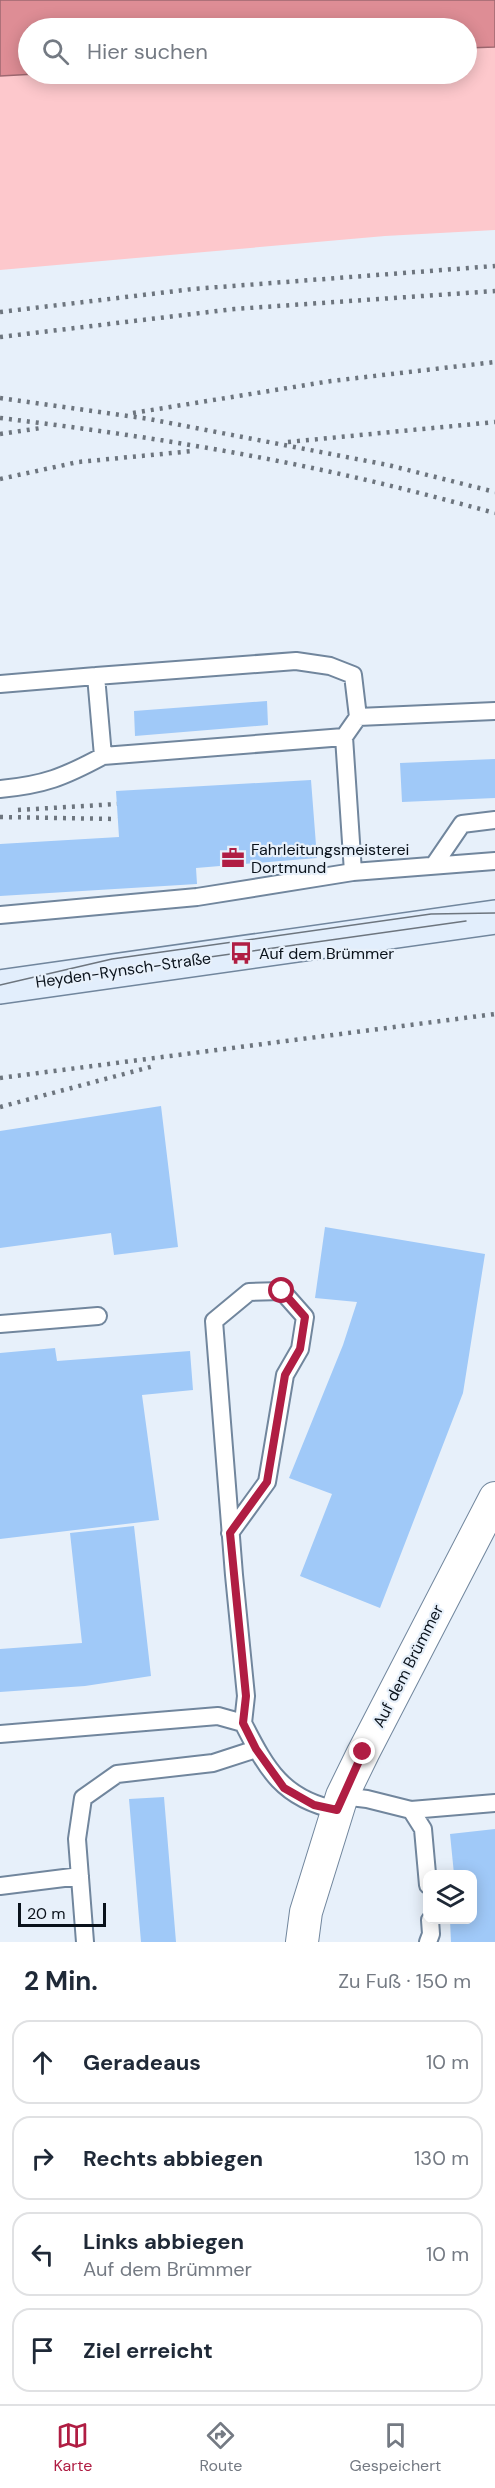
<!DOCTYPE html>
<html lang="de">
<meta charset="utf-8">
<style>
:root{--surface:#fff;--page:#f2f2f3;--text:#1f2937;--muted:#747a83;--line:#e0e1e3;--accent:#b01d43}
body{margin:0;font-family:"DM Sans",sans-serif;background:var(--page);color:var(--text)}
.controls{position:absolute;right:18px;bottom:18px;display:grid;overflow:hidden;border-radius:12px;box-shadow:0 3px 15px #0003}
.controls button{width:54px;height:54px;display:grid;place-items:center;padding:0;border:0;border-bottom:2px solid var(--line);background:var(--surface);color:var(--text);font:30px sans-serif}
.scale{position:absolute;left:18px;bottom:15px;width:88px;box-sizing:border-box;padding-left:6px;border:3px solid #0a121b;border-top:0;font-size:16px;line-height:21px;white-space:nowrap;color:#0a121b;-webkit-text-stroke:4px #e7f0fa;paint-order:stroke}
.stop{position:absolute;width:18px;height:18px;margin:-14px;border:4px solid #b01d43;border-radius:50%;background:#fff}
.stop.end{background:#b01d43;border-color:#fff;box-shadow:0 2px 6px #0008}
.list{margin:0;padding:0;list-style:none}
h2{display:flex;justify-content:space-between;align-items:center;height:78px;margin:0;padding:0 24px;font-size:26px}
h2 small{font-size:20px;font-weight:400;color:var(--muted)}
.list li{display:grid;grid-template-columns:39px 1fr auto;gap:18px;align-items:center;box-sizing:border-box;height:84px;margin:0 12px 12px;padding:0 12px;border:2px solid var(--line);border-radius:18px}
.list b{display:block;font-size:22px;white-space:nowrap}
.list p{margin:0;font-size:20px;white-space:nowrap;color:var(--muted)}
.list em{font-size:20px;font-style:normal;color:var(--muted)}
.icon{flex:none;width:33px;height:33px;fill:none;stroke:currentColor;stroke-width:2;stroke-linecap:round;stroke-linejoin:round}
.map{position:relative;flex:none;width:495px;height:1942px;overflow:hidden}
.search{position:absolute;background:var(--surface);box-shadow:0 3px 15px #0003;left:18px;right:18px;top:18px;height:66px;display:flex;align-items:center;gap:15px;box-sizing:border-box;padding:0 21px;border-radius:33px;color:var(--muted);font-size:22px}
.sheet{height:462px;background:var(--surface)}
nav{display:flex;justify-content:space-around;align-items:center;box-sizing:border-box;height:84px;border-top:2px solid var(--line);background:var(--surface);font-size:16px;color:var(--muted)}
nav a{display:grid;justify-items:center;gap:3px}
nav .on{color:var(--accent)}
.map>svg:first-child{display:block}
.green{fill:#fdc8cc}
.water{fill:#de8d95;stroke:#9e6870;stroke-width:1.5}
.building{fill:#a0c9f8}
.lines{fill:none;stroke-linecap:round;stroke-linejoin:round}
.service-casing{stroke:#71869d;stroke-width:20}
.minor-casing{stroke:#71869d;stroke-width:34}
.secondary-casing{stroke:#71869d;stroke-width:36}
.service{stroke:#fff;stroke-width:16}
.minor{stroke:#fff;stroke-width:32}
.secondary{stroke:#e2eefc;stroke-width:33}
.tram{stroke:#6d757e;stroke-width:1.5}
.rail{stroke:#6d757e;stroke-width:4.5;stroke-dasharray:3 6;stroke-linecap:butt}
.route{stroke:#b01d43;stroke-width:8}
.labels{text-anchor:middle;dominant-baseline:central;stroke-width:4.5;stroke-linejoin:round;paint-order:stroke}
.poi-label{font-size:16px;fill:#0a121b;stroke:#e7f0fa;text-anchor:start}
.street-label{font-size:16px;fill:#0a121b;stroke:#e7f0fa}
</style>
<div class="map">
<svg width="495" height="1942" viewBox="0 0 495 1942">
<rect width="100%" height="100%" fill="#e7f0fa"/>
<path class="green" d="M495,47V230L385,236L0,270V76L36,74H466L467,48Z"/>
<path class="water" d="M0,0H495V47L467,48L466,28H28V74H36L0,76Z"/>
<path class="building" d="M267,701L268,725L135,736L134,711Z
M495,759V798L402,802L400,763Z
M311,780L317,858L196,868L197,884L0,896V844L119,837L116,791Z
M161,1106L178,1247L114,1255L111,1233L0,1248V1131Z
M325,1227L485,1254L463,1393L380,1608L300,1576L332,1494L289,1478L343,1345L357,1302L315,1298Z
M55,1348L57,1361L190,1351L193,1390L142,1395L159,1520L0,1539V1353Z
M134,1526L151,1676L85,1686L0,1692V1649L82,1643L70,1533Z
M164,1797L176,1942H141L129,1799Z
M495,1829V1942H451L450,1920H472V1874H454L450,1834Z"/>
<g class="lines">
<g class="service-casing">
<path id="service" d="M0,684L96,676
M358,717L495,711
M344,737L103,756L96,676L296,661L330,666L353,675L358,717L344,737L353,872
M0,789C44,785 64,777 103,756
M434,865L462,824L495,820
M0,915L197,897L353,872L495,861
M0,1324L98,1316
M230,1533L267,1482L285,1375L300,1349L305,1317L282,1291L249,1292L214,1321L234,1575L246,1696L243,1723
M0,1734L218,1716L243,1723C267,1770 283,1799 337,1810
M342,1796L367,1799L411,1810L495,1803
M411,1810L423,1829L428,1885
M0,1886L80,1876
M85,1942L77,1839L83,1798L117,1774L213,1763L256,1749
M428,1942L431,1934L430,1920"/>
</g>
<g class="minor-casing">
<path id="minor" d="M302,1942L306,1912L342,1796L363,1753L495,1498"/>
</g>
<g class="secondary-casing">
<path id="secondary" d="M0,987L495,917"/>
</g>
<use href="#service" class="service"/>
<use href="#minor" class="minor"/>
<use href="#secondary" class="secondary"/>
<path class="tram" d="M53,979L466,921
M0,985L112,959L431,914L495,913"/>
<path class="rail" d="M0,312L193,289L495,266
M0,337L234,309L495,291
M0,398L149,419L388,465L495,492
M133,413L331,381L495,362
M0,418C117,432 234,450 349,476C398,487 447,500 495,513
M0,434L41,428
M288,442L495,422
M0,479L78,462L193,451
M18,810L117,804
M0,817L117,819
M0,1078L495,1014
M0,1107L154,1066"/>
</g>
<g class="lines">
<path class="route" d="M282,1291L305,1317L300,1349L285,1375L267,1482L230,1533L246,1696L243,1723L256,1749L284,1788L314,1805L337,1810L363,1752"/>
</g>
<defs>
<g id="office-bare" transform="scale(1.8)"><path d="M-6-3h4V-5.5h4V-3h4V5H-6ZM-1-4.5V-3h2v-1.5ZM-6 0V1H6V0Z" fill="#b01d43" stroke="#e7f0fa" stroke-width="2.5" paint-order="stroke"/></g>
<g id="bus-bare" transform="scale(1.8)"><path d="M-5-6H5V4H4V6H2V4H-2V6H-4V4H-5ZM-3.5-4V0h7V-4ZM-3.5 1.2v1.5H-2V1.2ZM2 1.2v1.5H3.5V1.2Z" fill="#b01d43" stroke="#e7f0fa" stroke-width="2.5" paint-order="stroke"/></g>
</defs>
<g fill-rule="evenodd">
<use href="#office-bare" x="233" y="858"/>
<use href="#bus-bare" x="241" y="953"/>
</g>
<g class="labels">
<g class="poi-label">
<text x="251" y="849">Fahrleitungsmeisterei<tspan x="251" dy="18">Dortmund</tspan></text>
<text x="259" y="953">Auf dem Brümmer</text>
</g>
<g class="street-label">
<text transform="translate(123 970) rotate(-8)">Heyden-Rynsch-Straße</text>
<text transform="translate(408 1666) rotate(-63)">Auf dem Brümmer</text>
</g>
</g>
</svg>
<div class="controls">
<button><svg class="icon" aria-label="layers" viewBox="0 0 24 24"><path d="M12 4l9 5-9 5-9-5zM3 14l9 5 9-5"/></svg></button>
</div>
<div class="scale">20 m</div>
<div class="stop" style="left:282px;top:1291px"></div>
<div class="stop end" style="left:363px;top:1752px"></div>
<div class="search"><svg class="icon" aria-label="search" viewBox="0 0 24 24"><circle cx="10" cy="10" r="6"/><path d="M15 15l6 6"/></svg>Hier suchen</div>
</div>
<section class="sheet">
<h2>2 Min.<small>Zu Fuß · 150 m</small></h2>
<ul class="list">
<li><svg class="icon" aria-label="ahead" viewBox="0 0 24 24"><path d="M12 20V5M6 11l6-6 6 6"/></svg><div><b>Geradeaus</b></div><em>10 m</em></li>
<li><svg class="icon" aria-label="right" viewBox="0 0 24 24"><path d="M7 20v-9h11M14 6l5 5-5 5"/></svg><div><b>Rechts abbiegen</b></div><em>130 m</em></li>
<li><svg class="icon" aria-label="left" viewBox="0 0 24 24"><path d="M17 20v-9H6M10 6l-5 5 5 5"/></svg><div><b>Links abbiegen</b><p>Auf dem Brümmer</p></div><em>10 m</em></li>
<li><svg class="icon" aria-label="arrive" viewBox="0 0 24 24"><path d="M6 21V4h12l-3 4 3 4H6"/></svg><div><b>Ziel erreicht</b></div></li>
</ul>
</section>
<nav>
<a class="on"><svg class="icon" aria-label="map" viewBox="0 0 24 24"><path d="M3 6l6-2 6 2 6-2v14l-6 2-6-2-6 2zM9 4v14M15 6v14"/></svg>Karte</a>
<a><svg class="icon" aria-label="directions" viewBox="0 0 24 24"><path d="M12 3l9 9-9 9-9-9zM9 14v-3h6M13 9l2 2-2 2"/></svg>Route</a>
<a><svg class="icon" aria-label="saved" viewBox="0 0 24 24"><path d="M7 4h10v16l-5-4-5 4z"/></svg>Gespeichert</a>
</nav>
